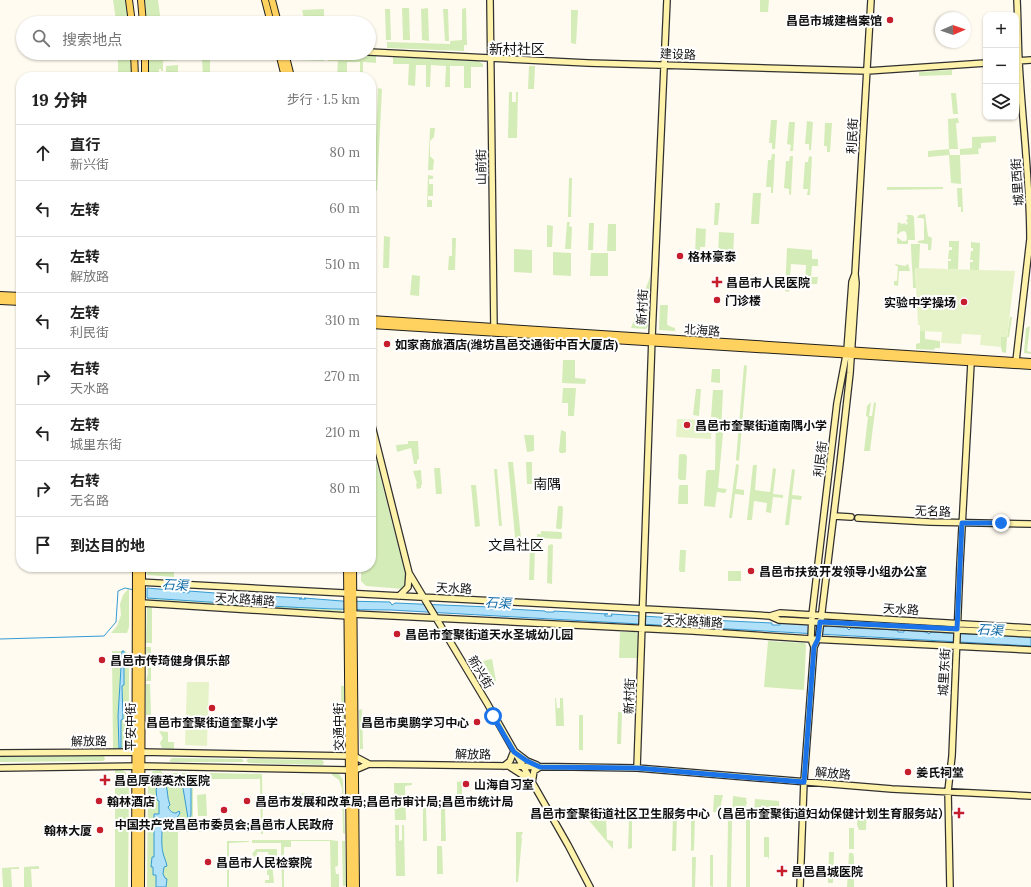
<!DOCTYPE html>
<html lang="zh">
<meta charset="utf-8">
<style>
:root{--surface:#fff;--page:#f2f2f2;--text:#222;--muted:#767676;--line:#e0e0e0}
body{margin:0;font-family:Lora,"Noto Sans SC",serif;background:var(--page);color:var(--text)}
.controls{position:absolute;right:12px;top:12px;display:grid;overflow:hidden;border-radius:8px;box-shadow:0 1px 3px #0004}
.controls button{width:36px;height:36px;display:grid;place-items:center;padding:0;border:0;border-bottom:1px solid var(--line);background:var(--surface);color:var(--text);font:20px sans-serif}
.compass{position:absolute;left:935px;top:12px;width:36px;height:36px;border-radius:50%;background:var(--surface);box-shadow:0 1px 3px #0004;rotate:88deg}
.stop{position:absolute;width:12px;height:12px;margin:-9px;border:3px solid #1a73e8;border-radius:50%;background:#fff}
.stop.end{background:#1a73e8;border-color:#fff;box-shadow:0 1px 4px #0008}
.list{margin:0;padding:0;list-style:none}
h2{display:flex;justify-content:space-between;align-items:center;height:52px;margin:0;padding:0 16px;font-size:17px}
h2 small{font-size:13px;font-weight:400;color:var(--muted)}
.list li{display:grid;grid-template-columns:26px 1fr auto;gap:12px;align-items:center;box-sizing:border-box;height:56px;padding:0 16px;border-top:1px solid var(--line)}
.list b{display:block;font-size:15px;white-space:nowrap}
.list p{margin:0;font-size:13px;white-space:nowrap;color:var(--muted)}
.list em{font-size:13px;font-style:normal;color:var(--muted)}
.icon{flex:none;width:22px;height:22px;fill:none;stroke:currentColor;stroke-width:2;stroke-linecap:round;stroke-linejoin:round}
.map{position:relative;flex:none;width:1031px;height:887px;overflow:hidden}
.search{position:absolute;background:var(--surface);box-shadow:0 1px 3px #0004;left:16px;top:16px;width:360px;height:44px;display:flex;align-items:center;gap:10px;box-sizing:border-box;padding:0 14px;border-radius:22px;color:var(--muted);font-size:15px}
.panel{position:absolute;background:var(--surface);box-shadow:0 1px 3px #0004;left:16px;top:72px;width:360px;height:500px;border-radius:16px}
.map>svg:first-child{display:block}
.green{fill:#d4ecb7}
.pitch{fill:#e6f3c9}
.water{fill:#b1e1f9;stroke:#349bd4}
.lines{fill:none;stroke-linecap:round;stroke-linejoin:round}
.stream{stroke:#349bd4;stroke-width:1}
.secondary-casing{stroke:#303030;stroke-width:8}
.primary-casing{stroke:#1f1f1f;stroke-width:8}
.secondary{stroke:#fff2ab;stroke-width:5.5}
.primary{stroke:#ffd260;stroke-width:6}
.route{stroke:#1a73e8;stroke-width:5}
.poi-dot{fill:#c61e2d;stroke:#fff;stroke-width:1.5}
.labels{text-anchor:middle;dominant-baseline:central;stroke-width:4;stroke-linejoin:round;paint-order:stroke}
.poi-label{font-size:12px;font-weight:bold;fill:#0e0e0e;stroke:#fff;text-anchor:start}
.street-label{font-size:12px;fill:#0e0e0e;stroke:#fff}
.water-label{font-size:13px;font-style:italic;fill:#106ba7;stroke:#fff}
.quarter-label{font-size:14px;fill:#0e0e0e;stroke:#fff}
</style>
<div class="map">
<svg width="1031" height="887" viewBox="0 0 1031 887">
<rect width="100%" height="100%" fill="#fffbf0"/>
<path class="green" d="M113,0H126L129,20H116Z
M145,0H158L161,23H147Z
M760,0H769L768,12H760Z
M402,8H409L410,40H403Z
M428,8L429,41L422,40L421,9Z
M466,8L467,45H464V51L387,48V42L450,44V41L462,40V9Z
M324,9V23H305L302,10Z
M385,9H390L391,40H386Z
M443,9H448L449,41H445Z
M571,10H578L576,44L571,43Z
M118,53H130L131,77H118Z
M155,53H225V58L210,59V77H203L202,59H178V60L163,61V71H161V69H159V73H149C149,65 147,57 155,53Z
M230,53H267L270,55L230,56Z
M297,53L325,54L324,61L295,60L294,55Z
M328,54L376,56V63L363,62V77H360V62H347V77H337L338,61H328Z
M393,57L478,61L483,64V67H471V88H464V66H450V87H445L446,66L431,65L430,87H426V65H416L415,86L408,85L409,64H393Z
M178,65V77H166V66Z
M529,66H535L534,89H528Z
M952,70V75L919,76V72Z
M378,88L382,89L377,191L374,190Z
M509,92H512V102H516V92H518L517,138H508Z
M951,93H956L958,114H953Z
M958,118L959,123H956L958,149H949L950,155H960V149L972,148V137L996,136V142L981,143V148L978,149L979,154L960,155L961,184L951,183L949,155L928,157V151L949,149L948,119Z
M771,120H777L775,149H772V143H769Z
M807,121L813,122L811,150H809V144H805Z
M789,122H795L793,151H790L791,145L787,144Z
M825,123H832L830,152H827V146H824Z
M430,128H435L434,137L430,141V156L434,160L433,170H428Z
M772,154H775L773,193H771V187H766L768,160H771Z
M790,156H793L791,195L789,194V189L784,188L786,161H789Z
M809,156L812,157L810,195H807L808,189H803L805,162H808Z
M428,175L433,176V179H429V184H433V196H428V200H432V207H427Z
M569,178H572L571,217H568Z
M887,187H943V189L887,190Z
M957,188H962L963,212H961V207H958Z
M753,193H761L759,224H751Z
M715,203H720L718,225H714Z
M925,214L928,236L932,238L931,250H928V244L918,243V241L924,240V219L922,218H917L919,215Z
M906,215H912L914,217L915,240H908V244H898L897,243V237L902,241H906L907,238L906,232L904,231L900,232L899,234H897L898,222L902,224L905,223L906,225L908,223L906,221L908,218Z
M567,222H570L569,226L572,227L571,249H565Z
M589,223H594L593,250H588Z
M608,224H616V251H607Z
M547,225L553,226L552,247H547Z
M696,228L706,229L705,247H700V257H695Z
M719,232L734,233L733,259L718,258Z
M384,236L390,237L389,268H383Z
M452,238H456L455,270H448L449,256H452Z
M949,241H959L958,269H948V261H951V259H948L949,250H952V247H949Z
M971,242L980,243L979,270H970V262H973V260H970L971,251H973V248H971Z
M911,244H920L919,268H915L916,288H913C913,273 911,259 911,244Z
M787,248L812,250V259H818V266H812L811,277H818L817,284H805L806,265L791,264L789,292L785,291Z
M514,249L532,250V273L514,272Z
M553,252L571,253V276L553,275Z
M591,253H608V276H590Z
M895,264L905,266L906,265L908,264L910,271H899L898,286L894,285V281H897L898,266H896Z
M412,275L420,276L419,296L410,295Z
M650,277L648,326L646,329L631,328Z
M660,305H668L667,324L669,326L675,328V331L659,330Z
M1010,317H1012L1009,337H1007L1006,353L1002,352L1001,347V336L1007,337Z
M1030,326L1027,351L1031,352V354L1024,353L1026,328Z
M920,331H925V339L940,341V348H935L934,350L916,349V344L920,343Z
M563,360H575V378L586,379L585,384L562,383Z
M744,365L747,366L739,461L736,460Z
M712,369H720V383L711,382Z
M563,388H576L574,416H568V403H562Z
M696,389H701L699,416L693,415Z
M713,390H723L721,433H723L718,488L727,489L725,493L717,492L715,507L704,506L706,472L707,470H715L716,417H711Z
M871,402L869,416H872L874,402L876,403L870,451H864L868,417L866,416L867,406Z
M561,430L566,432V452L564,453H560L559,451Z
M524,435H533L534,436V451L527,452Z
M371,441L407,581L403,589L366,586L361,581V567H371Z
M408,441H418L419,459L417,460V464H414L411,448L397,452L396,445L408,444Z
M681,454H685L687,456L686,479L685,480H680L678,478L679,455Z
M508,462H513L521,538L517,539L515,537Z
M526,462H532V484H527Z
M736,464L739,465L736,489L744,490V495L735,494L732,518H729Z
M753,465H757L755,490L770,492L773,468L776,469L773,494L783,495V498L773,497L771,513L766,512L767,503L754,501L752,520H747Z
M434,468H440L442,494H436Z
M494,469H497L502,526H499Z
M792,469L795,470L792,495L802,496L801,500L792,499L789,525H785Z
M421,470L422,485H421V488L417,489L416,484L417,483L413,471Z
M471,485H476L480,526L475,527Z
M680,485H688V504H678L679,486Z
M558,506H562L563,507L562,527L561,529H557L556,527Z
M541,531L561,532L562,533V537L561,539L537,538V534H541Z
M551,544L553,545L552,584L547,583L548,546Z
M530,547H535L534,580H529Z
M680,550H686L685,572H680L679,570Z
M146,567H174V577L148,575L146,573Z
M728,571H741V581H728Z
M129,588V627L127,633H111L117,626L121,615L120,604L123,595Z
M147,598L342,610L341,612L147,599Z
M147,606H152V643H146Z
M620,632H636C641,639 639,649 639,658H619Z
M768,641L805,643L806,645L804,690L764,687Z
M960,641L1031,646V647L960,644Z
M146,647H151V681H146L148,673Z
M112,651H125L129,655V741L125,748L113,749Z
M492,659L496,681H494L483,661Z
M146,684H150L151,715H146Z
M341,686H344V739H342Z
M555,698H556L557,708H560V698H563L564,726H556Z
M362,709L363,749H360L359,710Z
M618,712H622L621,744H617Z
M579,715H583V750H579Z
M159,731L168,732V742H174V749L162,748L160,743L163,738Z
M104,756L105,759L103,761L0,762V757Z
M172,758L242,759L244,761L242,762H172L169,761Z
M248,759L322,760L324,762L323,765L249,763L246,761Z
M115,769C122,769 127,771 129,778L128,887H115Z
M161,770L162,773H195V778L193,779V820L207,821L209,826L210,831L178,832V841H249V842L229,843V887H227V841H178V887H147L148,779L149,776L153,771Z
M332,771L340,775L343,780L345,834L343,833L342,789L339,780L332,775Z
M210,773L262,774L263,834H261L260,779H211Z
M462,781V808H457V782Z
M394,783H412V785L405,786L406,820H395Z
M303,793L310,796V808H307V803L296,804V797Z
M206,794L207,816H198L197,795Z
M714,795H723L721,804L722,809H728V813L713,812Z
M733,796L747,798L746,799L747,804H746V815L732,814Z
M755,799L779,801V806H775L772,814H754Z
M423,808H426L427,841H423Z
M441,808H445L446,841H441Z
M858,809H867L866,830H859L857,825Z
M673,815H677L676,851H672Z
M586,817H606L607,840L613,841V849Z
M691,818H695L694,850L691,851Z
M629,820H632V848L628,849Z
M728,820H732L731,887H727Z
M746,820H750V887H746Z
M395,825H399V841L402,840V825H404L405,876H396Z
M849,828H854V849H849Z
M516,832H523L521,837L522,838L518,882H516Z
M764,837H769V857L768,860V857H764Z
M252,840H330L338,841V866L335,867L336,874H339V887H331L330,841H291V847H284V887H282L281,843H252Z
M342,841H345L346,886H343Z
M437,846H442L443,874H437Z
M256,849H277V862L275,859L269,857L268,852H257V860L252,854Z
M829,852H834L833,883H828Z
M849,853H853L854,857V887H847Z
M710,855H713V887L710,886Z
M692,857H696L695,887H692Z
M267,860L272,862L274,883H265V880H269V875H267V870L268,869Z
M39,866V869H31L32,887H24V867Z
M19,867V869H11L12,887H3L2,868Z"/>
<path class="pitch" d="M915,268L1015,271L1007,337H1001V347L980,345L981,335L962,334L961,344L941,343L942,332L920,331V325H918Z
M677,419L712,420L711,439L676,437Z
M187,682H209L207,746L185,745Z"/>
<path class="water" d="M147,588L182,591V592L189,593V591L241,595L243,597L246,595L302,598L299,599H306L304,598L342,601L390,602L392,605L395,603L490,607L487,608V609H494L491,608L545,611L546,612H554V611L608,614H605V616H612L611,614L674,618L676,620L678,618L704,619L707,622L709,620L772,623V625H780V623L846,627L849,630L851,628L897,630L898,632H904V630L926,632L929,634L931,632L987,635V636L994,637V635L1031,637V646L391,610C310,610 228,603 147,598Z
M122,651H124V685L122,686L123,719L121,720V748H119L118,716Z
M164,784L166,785C168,791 167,798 170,805L168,807C170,811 172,813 176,813L179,811L180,812L179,815L174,821L166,817C161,822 161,846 163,853C164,857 166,861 167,866L164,867L163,874L165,878L167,879L166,887H156V875H153V867H151L152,857H154V814H159V801L157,800L156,789L160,785Z
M189,784H191V815L190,817V825L187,826L188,818L183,788Z"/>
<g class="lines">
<path class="stream" d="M0,639L104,636L116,622L118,591L125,588L134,590"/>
<g class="secondary-casing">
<path id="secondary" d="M490,0L494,330
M369,52L588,63L867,71L986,63
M1016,61L1031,60
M855,274L856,283L850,373L840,463L819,636L814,647L811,639L812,615L837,403L847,350L852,282Z
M855,274L871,0
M1016,361L1030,239C1030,179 1022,120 1019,61C1018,41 1018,20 1017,0
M371,422L409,573L487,703L568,845L590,887
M834,516L851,517
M858,518L930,522L1031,524
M138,582L739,614L770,616L779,620L1031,634
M399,596L408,587L409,573
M142,603L348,616
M353,614L693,631L811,639L1031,650
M770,616L780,613L1031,628
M0,753L141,752L349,756H354L369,764
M504,766L510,761L514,751L527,761L537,765
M510,767L527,778
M0,768L141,766L349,770H355L369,764L637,768L892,789L1031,796
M637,768L652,337L667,0
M532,783L534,771L540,767
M800,887L804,781L814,647
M950,887L948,791L952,756L960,564L971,363"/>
</g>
<g class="primary-casing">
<path id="primary" d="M129,0L132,23
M141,0L143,23
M265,0L271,23
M272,0L278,23
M134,53L135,77
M279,53L285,77
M285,53L291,77
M145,77V53
M0,295L21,296
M0,301L21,302
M371,319L1031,362
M371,325L1031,366
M347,567L350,887
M353,567L356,887
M135,887L136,567
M141,887L142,567"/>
</g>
<use href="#secondary" class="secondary"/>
<use href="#primary" class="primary"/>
</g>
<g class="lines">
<path class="route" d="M493,716L514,752L527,761L540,767L637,768L804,782L814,647L818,639L820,622L957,629L962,523H1001"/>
</g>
<g class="poi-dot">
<circle cx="890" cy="20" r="4"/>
<circle cx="680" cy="256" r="4"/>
<path d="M715 276h4v4h4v4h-4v4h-4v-4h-4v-4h4z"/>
<circle cx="717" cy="300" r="4"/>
<circle cx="964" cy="302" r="4"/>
<circle cx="387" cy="344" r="4"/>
<circle cx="687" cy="425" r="4"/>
<circle cx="751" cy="571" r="4"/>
<circle cx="397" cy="634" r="4"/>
<circle cx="102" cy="660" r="4"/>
<circle cx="212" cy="708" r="4"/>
<circle cx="477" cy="722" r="4"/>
<circle cx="908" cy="772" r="4"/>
<path d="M103 774h4v4h4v4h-4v4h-4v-4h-4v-4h4z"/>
<circle cx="466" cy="784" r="4"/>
<circle cx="99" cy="801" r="4"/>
<circle cx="247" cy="801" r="4"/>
<circle cx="224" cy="810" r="4"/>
<path d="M957 807h4v4h4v4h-4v4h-4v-4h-4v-4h4z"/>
<circle cx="100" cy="830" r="4"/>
<circle cx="208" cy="862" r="4"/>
<path d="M780 865h4v4h4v4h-4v4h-4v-4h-4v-4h4z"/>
</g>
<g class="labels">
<g class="poi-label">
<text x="882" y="20" text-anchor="end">昌邑市城建档案馆</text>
<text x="688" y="256">格林豪泰</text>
<text x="726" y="282">昌邑市人民医院</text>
<text x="725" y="300">门诊楼</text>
<text x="956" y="302" text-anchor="end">实验中学操场</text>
<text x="395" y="344">如家商旅酒店(潍坊昌邑交通街中百大厦店)</text>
<text x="695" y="425">昌邑市奎聚街道南隅小学</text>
<text x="759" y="571">昌邑市扶贫开发领导小组办公室</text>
<text x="405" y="634">昌邑市奎聚街道天水圣城幼儿园</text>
<text x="110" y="660">昌邑市传琦健身俱乐部</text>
<text x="212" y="722" text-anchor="middle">昌邑市奎聚街道奎聚小学</text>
<text x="469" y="722" text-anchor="end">昌邑市奥鹏学习中心</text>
<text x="916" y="772">姜氏祠堂</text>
<text x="114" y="780">昌邑厚德英杰医院</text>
<text x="474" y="784">山海自习室</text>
<text x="107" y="801">翰林酒店</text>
<text x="255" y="801">昌邑市发展和改革局;昌邑市审计局;昌邑市统计局</text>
<text x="950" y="813" text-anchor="end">昌邑市奎聚街道社区卫生服务中心（昌邑市奎聚街道妇幼保健计划生育服务站）</text>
<text x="224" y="824" text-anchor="middle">中国共产党昌邑市委员会;昌邑市人民政府</text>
<text x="92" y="830" text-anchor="end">翰林大厦</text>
<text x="216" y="862">昌邑市人民检察院</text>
<text x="791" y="871">昌邑昌城医院</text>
</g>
<g class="street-label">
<text transform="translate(678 54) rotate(2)">建设路</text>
<text transform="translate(852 136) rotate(-87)">利民街</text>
<text transform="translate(481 167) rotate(-91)">山前街</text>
<text transform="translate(1017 182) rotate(-94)">城里西街</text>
<text transform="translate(642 307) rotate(-87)">新村街</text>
<text transform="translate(702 330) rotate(4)">北海路</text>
<text transform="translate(820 459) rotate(-83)">利民街</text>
<text transform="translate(933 511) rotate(2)">无名路</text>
<text transform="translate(454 588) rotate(3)">天水路</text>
<text transform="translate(245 599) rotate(4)">天水路辅路</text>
<text transform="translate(901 609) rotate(3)">天水路</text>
<text transform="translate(693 621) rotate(3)">天水路辅路</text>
<text transform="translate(481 672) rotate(59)">新兴街</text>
<text transform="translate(944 672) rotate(-87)">城里东街</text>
<text transform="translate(629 696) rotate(-88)">新村街</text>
<text transform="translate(130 727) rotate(-90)">平安中街</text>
<text transform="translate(338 727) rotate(-90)">交通中街</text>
<text transform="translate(89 741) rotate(-1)">解放路</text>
<text transform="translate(473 754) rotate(1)">解放路</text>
<text transform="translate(833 773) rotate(5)">解放路</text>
</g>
<g class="water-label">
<text transform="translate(175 585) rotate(3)">石渠</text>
<text transform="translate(498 603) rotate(3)">石渠</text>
<text transform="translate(990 630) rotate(3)">石渠</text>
</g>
<g class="quarter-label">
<text x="517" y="49">新村社区</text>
<text x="547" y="484">南隅</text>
<text x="516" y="545">文昌社区</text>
</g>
</g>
</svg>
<div class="controls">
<button>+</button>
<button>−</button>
<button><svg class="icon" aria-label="layers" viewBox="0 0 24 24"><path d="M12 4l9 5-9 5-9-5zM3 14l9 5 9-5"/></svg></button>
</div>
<svg class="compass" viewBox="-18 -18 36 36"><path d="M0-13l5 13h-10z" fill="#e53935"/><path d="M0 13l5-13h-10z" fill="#767676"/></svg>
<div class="stop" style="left:493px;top:716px"></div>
<div class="stop end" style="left:1001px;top:523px"></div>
<div class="search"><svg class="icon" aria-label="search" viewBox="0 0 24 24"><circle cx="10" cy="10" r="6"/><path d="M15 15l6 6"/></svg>搜索地点</div>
<section class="panel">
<h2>19 分钟<small>步行 · 1.5 km</small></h2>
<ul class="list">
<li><svg class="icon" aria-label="ahead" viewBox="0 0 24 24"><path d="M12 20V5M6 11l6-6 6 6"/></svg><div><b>直行</b><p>新兴街</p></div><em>80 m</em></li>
<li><svg class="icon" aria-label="left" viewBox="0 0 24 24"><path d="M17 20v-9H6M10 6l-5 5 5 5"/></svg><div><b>左转</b></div><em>60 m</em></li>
<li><svg class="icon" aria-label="left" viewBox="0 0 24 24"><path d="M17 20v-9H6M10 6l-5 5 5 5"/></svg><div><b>左转</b><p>解放路</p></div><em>510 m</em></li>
<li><svg class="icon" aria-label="left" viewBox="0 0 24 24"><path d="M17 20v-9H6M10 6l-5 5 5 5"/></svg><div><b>左转</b><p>利民街</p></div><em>310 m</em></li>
<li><svg class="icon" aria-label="right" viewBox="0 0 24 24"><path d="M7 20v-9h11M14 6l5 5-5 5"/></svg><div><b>右转</b><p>天水路</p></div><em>270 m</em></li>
<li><svg class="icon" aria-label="left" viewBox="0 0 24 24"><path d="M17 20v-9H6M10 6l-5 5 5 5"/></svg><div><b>左转</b><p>城里东街</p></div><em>210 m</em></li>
<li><svg class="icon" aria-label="right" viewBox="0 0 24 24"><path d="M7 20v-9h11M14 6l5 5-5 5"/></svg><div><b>右转</b><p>无名路</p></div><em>80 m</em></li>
<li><svg class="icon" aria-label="arrive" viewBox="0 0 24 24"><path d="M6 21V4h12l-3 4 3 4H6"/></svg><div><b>到达目的地</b></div></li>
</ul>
</section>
</div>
